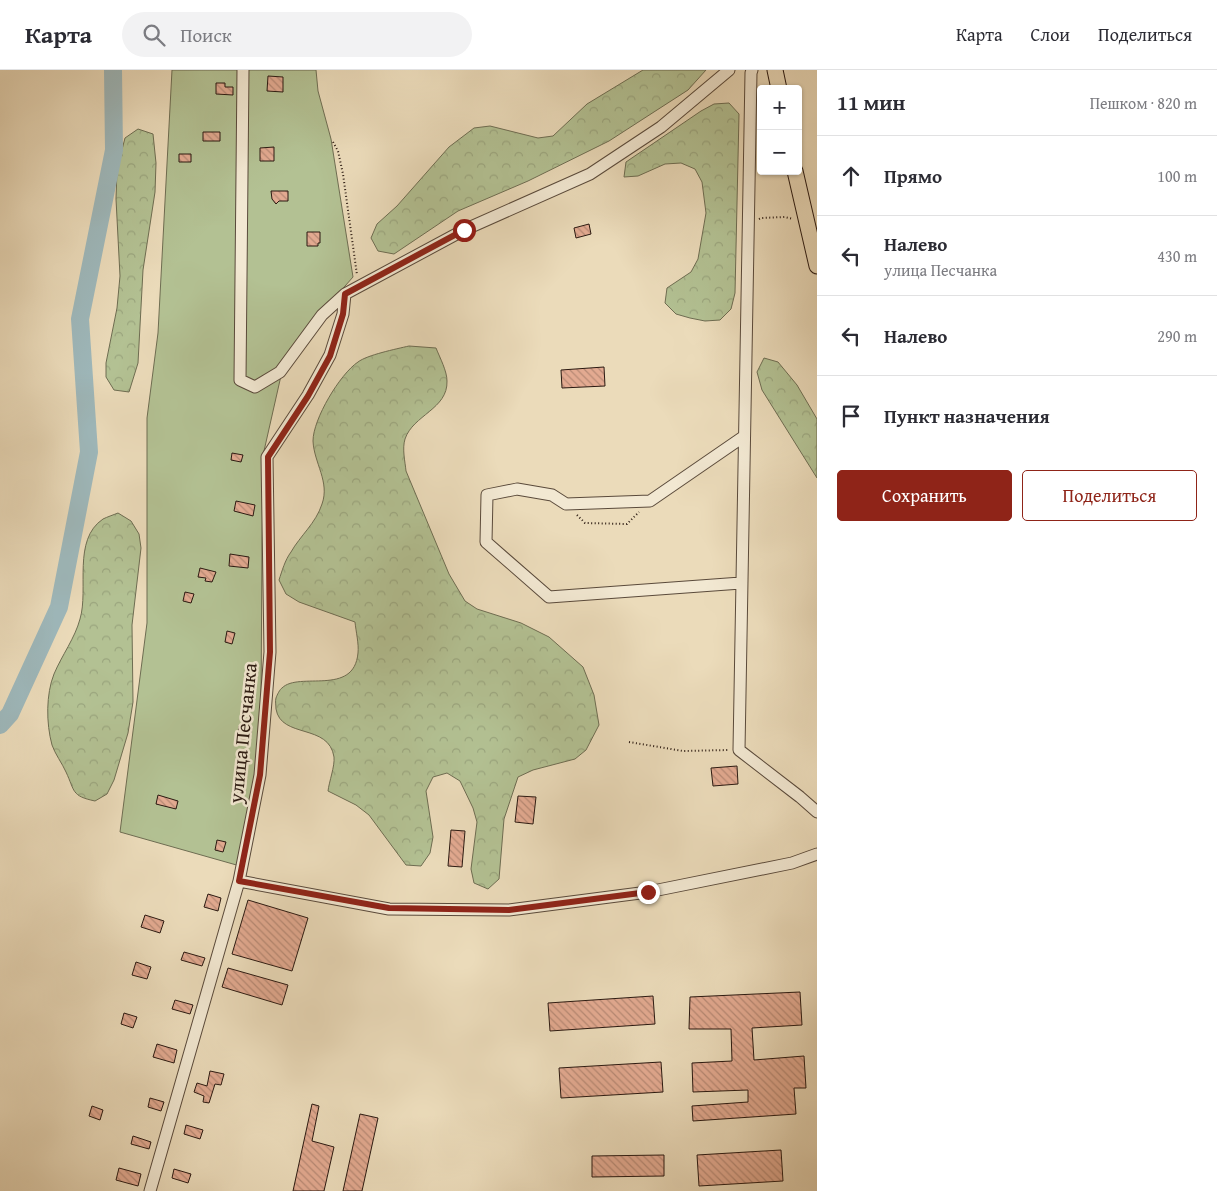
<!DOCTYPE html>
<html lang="ru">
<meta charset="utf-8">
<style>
:root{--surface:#fff;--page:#f2f2f3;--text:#2b2b33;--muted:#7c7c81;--line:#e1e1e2;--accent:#8f2418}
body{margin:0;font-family:"Gentium Book Plus",serif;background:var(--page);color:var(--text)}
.controls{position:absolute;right:15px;top:15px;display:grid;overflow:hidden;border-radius:5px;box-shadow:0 1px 4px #0004}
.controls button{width:45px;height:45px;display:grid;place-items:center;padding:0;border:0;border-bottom:1px solid var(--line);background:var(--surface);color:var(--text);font:25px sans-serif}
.stop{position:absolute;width:15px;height:15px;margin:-11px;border:4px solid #8f2418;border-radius:50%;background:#fff}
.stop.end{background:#8f2418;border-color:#fff;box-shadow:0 1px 5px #0008}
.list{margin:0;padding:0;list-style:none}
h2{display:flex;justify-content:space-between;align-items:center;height:65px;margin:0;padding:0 20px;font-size:21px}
h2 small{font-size:16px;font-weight:400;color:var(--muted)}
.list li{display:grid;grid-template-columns:32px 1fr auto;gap:15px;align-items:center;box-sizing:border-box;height:80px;padding:0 20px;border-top:1px solid var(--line)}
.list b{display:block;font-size:19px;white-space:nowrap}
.list p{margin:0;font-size:16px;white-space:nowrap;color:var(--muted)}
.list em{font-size:16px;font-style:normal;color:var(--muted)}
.actions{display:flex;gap:10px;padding:15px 20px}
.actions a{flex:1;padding:11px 0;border:1px solid var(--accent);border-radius:5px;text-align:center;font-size:18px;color:var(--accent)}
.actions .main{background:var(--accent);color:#fff}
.icon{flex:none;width:28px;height:28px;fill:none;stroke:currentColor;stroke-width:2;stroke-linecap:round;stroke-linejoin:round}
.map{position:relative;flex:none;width:817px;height:1121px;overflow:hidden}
header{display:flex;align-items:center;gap:30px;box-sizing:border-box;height:70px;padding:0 25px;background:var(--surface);border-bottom:1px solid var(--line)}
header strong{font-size:24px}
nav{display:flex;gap:28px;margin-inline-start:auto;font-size:18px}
.search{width:350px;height:45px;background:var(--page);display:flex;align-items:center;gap:12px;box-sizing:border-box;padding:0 18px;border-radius:28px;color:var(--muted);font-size:19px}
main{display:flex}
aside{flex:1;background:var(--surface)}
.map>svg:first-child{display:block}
.forest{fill:url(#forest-crowns);stroke:#6e6d52}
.garden{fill:#b3c193;stroke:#6e6d52}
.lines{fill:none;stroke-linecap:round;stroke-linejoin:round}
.river{stroke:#9eb8bb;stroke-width:18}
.building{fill:url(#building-back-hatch);stroke:#2a1911}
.minor-casing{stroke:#5a4a3b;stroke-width:13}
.major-casing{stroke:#2a1911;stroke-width:17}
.path{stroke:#2a1911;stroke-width:2;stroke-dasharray:1 2.5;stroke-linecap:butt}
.minor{stroke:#f2e8d2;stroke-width:11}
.major{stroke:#ebdbba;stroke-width:15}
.route{stroke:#8f2418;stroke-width:6}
.labels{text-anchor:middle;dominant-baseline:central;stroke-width:5;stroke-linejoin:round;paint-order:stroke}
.street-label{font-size:20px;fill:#2a1911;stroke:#f2e8d2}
</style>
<header>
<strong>Карта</strong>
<div class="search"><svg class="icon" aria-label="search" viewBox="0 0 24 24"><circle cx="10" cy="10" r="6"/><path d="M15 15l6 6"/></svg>Поиск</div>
<nav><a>Карта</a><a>Слои</a><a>Поделиться</a></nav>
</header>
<main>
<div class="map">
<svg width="817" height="1121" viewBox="0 0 817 1121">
<defs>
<pattern id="forest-crowns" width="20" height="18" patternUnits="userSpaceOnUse" patternTransform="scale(1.25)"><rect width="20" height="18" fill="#b3c193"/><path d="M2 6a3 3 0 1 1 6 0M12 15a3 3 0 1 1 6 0" fill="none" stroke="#9aa57e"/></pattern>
<pattern id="building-back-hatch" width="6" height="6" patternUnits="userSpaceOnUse" patternTransform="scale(1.25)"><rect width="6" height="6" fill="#e3aa91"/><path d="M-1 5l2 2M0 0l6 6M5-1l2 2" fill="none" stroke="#b88a75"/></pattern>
</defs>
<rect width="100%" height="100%" fill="#ebdbba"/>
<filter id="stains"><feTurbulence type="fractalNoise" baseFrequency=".004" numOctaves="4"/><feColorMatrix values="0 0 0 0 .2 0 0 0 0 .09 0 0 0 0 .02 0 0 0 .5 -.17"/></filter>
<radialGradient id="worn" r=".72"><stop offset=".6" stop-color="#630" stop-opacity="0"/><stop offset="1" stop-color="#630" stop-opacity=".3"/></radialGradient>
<path class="forest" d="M643,0H706L688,20L609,71L528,111L458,141L394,184L378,181L371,168L377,154L397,136L449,77L474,58L490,56L538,68L553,66L587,34Z
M729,33L739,44L735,223L731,239L720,250L705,251L690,248L676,244L665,233L667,218L691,202L698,189L706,143L702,112L695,99L681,93L665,94L638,106L624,107L626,92L701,41L714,34Z
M138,59L153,64L156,93L155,122L143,200L138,293L129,322L114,320L106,307V293L117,238L120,206L116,129L117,99L125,68Z
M409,276L436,278C440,288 447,301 447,311C448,339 413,345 405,369C402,379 405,391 406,401L449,504L465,531L477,539L521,553L549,567L583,597L594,625L599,655L586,680L575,689L533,700L518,707L504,749L499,809L488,819L474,813L471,799L477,752L473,738L460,711L447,703L433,707L426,721L433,767L430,783L421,796L406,795L369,745L356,735L328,721C329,712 335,696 334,687C329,653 281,669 276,639C276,635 275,631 276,628C277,625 280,619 282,618C299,601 354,627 358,583C359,574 356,562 355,552L299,532L286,524L279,510C282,501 285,490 291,482C300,466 316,453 322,434C330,412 314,393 313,371C313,349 340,304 358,292C367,285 396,279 409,276Z
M764,288L778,292L797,315L817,349V408L762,320L757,302Z
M118,443L131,451L139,464L141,478L132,555L133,632L128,663L114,710L107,724L95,731C71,726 75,721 66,702C62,693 55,684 52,675C46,653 46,624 54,604C62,585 75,568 80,549C89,519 72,470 103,449C107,447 113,445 118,443Z"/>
<path class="garden" d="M172,0H316L318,21L331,69L353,207L315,250L285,288L264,381L262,472L261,637L254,727L240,796L120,762L147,553V348L158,263Z"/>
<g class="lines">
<path class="river" d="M0,655L10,644L59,537L89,382L80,249L114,80L113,0"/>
</g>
<path class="building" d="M268,6L283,7V22L267,21Z
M216,13H225V17H233V25L216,24Z
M203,62H220V71H203Z
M274,77V91H260V78Z
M179,84H191V92H179Z
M271,121H288V131H279L276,134L272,129Z
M589,154L591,164L576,168L574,158Z
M307,162H320V173H318V176H307Z
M604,297L605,316L562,318L561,300Z
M232,383L243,385L241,392L231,390Z
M236,431L255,435L253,446L234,441Z
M230,484L249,487L248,498L229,496Z
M200,498L216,502L212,512L205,511L206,508L198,507Z
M185,522L194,524L191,533L183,531Z
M227,561L235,563L232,574L225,572Z
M239,656L252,658L250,671L237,669Z
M737,696L738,714L713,716L711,698Z
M158,725L178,731L176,739L156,734Z
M518,726L536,727L533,754L515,752Z
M451,760L465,761L462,797L448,796Z
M217,770L226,772L223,782L215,780Z
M208,824L221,828L218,841L204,837Z
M248,830L308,848L292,901L232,884Z
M145,845L164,851L160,863L141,857Z
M184,882L205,888L202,896L181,890Z
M136,892L151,897L147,909L132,905Z
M228,898L288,915L282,935L222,917Z
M800,922L802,955L752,958L754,990L804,986L806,1018H794L796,1044L693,1051L692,1036L748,1032V1020L693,1022L692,993L732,991L731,959H689L690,927Z
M653,926L655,954L550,961L548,933Z
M175,930L193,935L190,944L172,939Z
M124,943L137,947L133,958L121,954Z
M157,974L177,980L174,993L153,987Z
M661,992L663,1022L561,1028L559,998Z
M210,1001L224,1004L221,1015L215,1014L209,1033L203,1032L204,1026L194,1022L197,1013L207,1016Z
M150,1028L164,1032L161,1041L148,1037Z
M312,1034L319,1036L312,1071L334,1077L324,1121H293Z
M92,1036L103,1040L100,1050L89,1046Z
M360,1044L378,1048L362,1121H343Z
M186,1055L203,1060L200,1069L184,1064Z
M133,1066L151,1072L149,1079L131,1074Z
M781,1080L783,1111L699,1116L697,1085Z
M664,1085V1106L592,1107V1086Z
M119,1098L141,1104L138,1116L116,1110Z
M174,1099L191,1104L188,1113L172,1108Z"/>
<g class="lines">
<g class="minor-casing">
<path id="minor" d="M243,0L240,310L255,317L280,302L322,245L345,224
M752,0L751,3L739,680L800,727L817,742
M741,513L549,527L486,472L487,425L517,419L552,425L566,434L650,431L743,367
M239,811L389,839L509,840L648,822L792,793L817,784
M150,1121L239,811L260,705L270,582L267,387L308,325L330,285L343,244L345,224L464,160L590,104L661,57L729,0"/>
</g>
<g class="major-casing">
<path id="major" d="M775,0L779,19
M795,101L817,196"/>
</g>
<path class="path" d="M333,72L338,81L343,104L357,205
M759,149L761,148L785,147L793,149
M577,445L585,453L627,454L639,442
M629,672L683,681L729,680"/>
<use href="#minor" class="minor"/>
<use href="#major" class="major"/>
</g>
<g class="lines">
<path class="route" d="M464,160L345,224L343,244L330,286L308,326L268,387L270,582L260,705L239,811L389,838L509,840L648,822"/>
</g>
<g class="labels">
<g class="street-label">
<text transform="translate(242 663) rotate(-84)">улица Песчанка</text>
</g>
</g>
<rect width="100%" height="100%" filter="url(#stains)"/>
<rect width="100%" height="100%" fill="url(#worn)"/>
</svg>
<div class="controls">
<button>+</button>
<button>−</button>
</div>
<div class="stop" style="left:464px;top:160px"></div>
<div class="stop end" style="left:648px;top:822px"></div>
</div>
<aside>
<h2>11 мин<small>Пешком · 820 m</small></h2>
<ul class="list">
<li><svg class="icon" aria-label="ahead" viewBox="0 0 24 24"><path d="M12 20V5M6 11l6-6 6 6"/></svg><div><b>Прямо</b></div><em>100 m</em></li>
<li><svg class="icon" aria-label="left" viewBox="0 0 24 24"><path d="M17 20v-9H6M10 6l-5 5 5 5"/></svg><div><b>Налево</b><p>улица Песчанка</p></div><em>430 m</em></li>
<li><svg class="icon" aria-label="left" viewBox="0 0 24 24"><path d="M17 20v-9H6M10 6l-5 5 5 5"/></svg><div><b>Налево</b></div><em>290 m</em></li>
<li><svg class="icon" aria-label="arrive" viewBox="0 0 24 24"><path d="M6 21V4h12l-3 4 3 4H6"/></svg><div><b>Пункт назначения</b></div></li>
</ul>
<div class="actions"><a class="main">Сохранить</a><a>Поделиться</a></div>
</aside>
</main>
